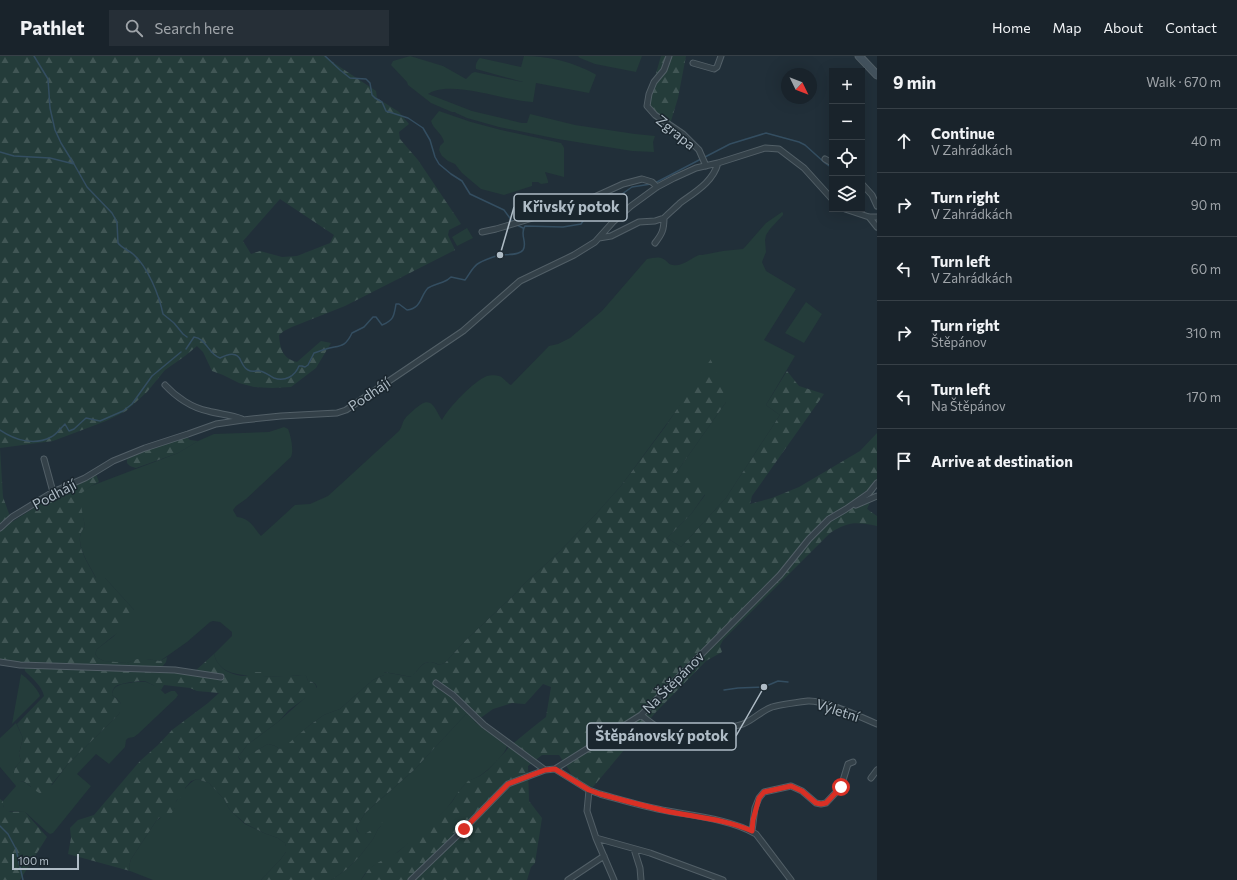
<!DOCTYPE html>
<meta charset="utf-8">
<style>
:root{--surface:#19232b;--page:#262f37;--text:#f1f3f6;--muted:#9fa4a9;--line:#374047}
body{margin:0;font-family:Commissioner,sans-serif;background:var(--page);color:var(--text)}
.controls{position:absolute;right:12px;top:12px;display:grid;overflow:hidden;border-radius:0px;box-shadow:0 4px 16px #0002}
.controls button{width:36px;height:36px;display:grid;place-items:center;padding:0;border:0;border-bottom:1px solid var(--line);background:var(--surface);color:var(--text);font:20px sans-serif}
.compass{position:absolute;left:781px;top:12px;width:36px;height:36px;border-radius:50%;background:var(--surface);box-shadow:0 4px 16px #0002;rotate:133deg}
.scale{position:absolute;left:12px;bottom:10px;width:67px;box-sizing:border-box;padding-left:4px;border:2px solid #afbcc6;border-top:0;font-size:11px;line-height:14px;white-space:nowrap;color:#afbcc6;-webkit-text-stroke:3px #1a262e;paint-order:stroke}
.stop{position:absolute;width:12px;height:12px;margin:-9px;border:3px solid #d93025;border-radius:50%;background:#fff}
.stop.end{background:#d93025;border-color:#fff;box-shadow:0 1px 4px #0008}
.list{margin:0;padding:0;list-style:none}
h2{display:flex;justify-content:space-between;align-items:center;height:52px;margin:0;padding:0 16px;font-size:17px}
h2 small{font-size:13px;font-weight:400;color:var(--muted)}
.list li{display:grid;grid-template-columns:26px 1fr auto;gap:12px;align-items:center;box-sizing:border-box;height:64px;padding:0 16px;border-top:1px solid var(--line)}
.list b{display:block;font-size:15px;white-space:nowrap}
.list p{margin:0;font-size:13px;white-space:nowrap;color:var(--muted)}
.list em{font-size:13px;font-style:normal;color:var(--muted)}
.icon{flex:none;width:22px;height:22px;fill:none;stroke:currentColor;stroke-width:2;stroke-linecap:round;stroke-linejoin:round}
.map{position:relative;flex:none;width:877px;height:824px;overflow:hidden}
header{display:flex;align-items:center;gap:24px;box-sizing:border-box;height:56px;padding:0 20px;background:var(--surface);border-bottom:1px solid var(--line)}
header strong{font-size:19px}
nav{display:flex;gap:22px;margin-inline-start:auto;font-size:14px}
.search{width:280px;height:36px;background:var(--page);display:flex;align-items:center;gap:10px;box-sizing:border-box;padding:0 14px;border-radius:0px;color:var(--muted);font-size:15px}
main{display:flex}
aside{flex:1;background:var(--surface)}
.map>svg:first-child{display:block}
.green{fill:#243c3a}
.forest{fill:url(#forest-firs);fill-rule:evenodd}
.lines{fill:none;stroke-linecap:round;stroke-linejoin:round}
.stream{stroke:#344e61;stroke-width:1.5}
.street-casing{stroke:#525f67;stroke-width:7}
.secondary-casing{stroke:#525f67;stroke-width:9}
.street{stroke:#344149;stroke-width:5}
.secondary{stroke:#42515c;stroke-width:7}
.route{stroke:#d93025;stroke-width:5}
.labels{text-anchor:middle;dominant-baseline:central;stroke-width:3;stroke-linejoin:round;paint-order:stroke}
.street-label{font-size:14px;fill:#afbcc6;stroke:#1a262e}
.leader{fill:none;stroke:#afbcc6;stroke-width:1.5}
.callout-dot{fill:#afbcc6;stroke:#1a262e;stroke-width:1.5}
.callout{fill:#1a262e;stroke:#afbcc6;stroke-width:1.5}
.callout-label{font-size:15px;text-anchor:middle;font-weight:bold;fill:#afbcc6}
</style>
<header>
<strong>Pathlet</strong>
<div class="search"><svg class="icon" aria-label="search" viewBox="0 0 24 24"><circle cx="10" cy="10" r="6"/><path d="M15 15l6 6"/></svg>Search here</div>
<nav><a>Home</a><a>Map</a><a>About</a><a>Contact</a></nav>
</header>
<main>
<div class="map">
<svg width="877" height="824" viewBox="0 0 877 824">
<defs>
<pattern id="forest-firs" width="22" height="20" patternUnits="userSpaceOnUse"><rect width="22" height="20" fill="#243c3a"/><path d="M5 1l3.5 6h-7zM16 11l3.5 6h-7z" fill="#415655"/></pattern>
</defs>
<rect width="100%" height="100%" fill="#212f39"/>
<path class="green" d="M410,0L443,10L466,23L472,17L475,16L522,26H523L476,13C475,10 477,4 480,2L521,11L524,0C549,0 573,6 595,18L596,19L589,37L536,27L533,46H532C505,45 450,23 428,38L472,55L522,67H527L530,58L575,69L635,78L655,80L653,86L654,96L632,95L558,83L499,71L467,62L456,57L455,56H452L431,47L408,29L407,26L391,9L393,5Z
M578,0H642L636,16L595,8L580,2Z
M439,55L471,66L501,74L561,87L563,90L564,92V121L545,116L548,125V127L541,128L538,126H532V130L504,139L481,133L462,117L455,108L448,105L442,100L439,94L440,90L444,86C442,77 433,73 431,65Z
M782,156L783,157V159L770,173L766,179L765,184L766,196L762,206L766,215L796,233L764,284L795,300L766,349L780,359L726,442L681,491L667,482L691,458L705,439L676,417L726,346V341L682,347L621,430L597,457L558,497L523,529L513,540L464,586L445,607L439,609C424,601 421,611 412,621L384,616V619L373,624L340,653L324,659L310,669L283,693H280L275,690L268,688L241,704L238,701L247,689L279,665L317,631C315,626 313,626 308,625L306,620L298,619L291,620L264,621L263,619C244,620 219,620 214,598L232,580V576L220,566L213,565L210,566L187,586L160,605L146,603H138L127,607L112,606L104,605L98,602L95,598L97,593L114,580L134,554L105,522H96C89,508 71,484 85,471L78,439L91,430L178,397L198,385L214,378L269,376L284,371L288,373C291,380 294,395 291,401L246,443L236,450L233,454L237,461C250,462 253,471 261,480L295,449L310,448L328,440L399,375C402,371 402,368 404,364C407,359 412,356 416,352C432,338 434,352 442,364C449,351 474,325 487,320C490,319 496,319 499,320C503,321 507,327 511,329L549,290L558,288L570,282L602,255L647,203C654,202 659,200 665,204C668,206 669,209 673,209C682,211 691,202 699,199H702L723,195L743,193L745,191L766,167Z
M467,172L473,182L457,190L452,181Z
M806,246L822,258L804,287L785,277Z
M21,618C26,621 39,634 40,640L12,668Z
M135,626H146L158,631L165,638L171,635H175L178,639L176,642L138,678L134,681L128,682L126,684L125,691L109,708L96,698L77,718L91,730L53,777L50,778L47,776L25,756L7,755L4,753L3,749V745L16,730L0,711V682L16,667L23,682L19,698L21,705L15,712L20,725L25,726L31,731L52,729L67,709L119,658C123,646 121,646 112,639C113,627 125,628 135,626Z
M466,658L470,659L475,666L507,690C506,698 488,714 481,719C477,722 472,723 468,726C459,733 454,744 447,752C433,768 416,782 399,795C386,806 370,807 361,824H331L347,813L359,801L373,783L378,773L381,770L365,778L360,779L356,772L365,757L414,714Z
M197,723L209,727L225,744L228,751L232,756L245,768L264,777L278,782L285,787L286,790V796L281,803L261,824H153L130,815L129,810L131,803L156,765L175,752V747C181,738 187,727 197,723Z"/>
<path class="forest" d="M0,0H325L334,7L376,35L377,42L399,56L409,68L399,76L400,83L418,104L461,168L449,174L448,179L455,194L345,250L292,271L284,275L279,279C280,293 283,303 297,306L321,285L331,287L316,312L291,331L272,332L254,331L239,327L223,319L212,315L203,296L197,290L185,300L165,314L147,336L126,355L106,365L53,385L0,392L3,441L12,466L54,439L96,418L99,426L91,430L79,439L85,471C71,484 89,509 96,522H105L134,554L137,559L132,565L97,593L95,598L98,602L104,605L127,607L137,603H146L160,605L167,601L166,606L162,611L195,615L214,598C217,612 230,619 243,620C248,620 252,617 256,616C258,616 260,616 263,616L264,621L304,619L306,620L308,625C314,626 317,628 316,634L289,654L279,665L247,689L238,701L240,704L268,688L275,690L280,693L283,692L310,669L324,659L340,653L373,624L384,619V616H383L411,621C421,613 423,600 439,609L445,607L464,586L513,540L523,529L558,497L597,457L621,430L665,371L711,303L725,340H727L726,346L676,417L710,431L691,458L667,482L681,491L726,442L780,359L766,349L787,315L799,330L824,338L752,440L750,448L772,442L799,431L860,395L877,377V430L867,453L877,460V470C856,466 849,465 830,477L723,584L720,590L722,596L706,605L656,656L593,731L575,727L569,714L559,699H542L528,710L529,745L542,762L535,807L531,811L527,824H361L369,813L379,806L398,796L441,758L452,746L459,735L468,725L480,720L488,714L506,695C508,691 512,689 515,686C525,678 535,669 546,661L551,631L543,628L525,648L512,647L493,653L475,666L470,659L466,658L414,714L365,757L356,772L357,775L360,778H365L383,766L384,767L378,773L373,783L359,801L347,813L331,824H261L281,803L286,796V790L285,787L278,782L264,777L246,768L232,756L228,751L225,744L209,727L197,723L191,725L185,732L186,736L185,739L179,742L176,745L175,752L170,760L159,762L156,765L131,803L129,810L130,815L68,798L71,782L70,772L78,764L94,759L140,705L158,689L172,674L208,647L219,637L197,635L190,632L164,629L161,634C158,631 151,628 147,626C141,624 121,627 116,630C113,632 112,636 112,639C119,645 125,647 119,658L67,709L45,737L41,738C35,735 31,730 25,726C23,725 21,725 19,725C9,719 16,710 21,705L19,698L23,682L17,668L44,640C42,630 32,622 25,615L24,607L0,605ZM280,143L334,179L330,187L297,200L282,201L260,195L251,198L243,185Z
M661,0H686L678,42L671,65L669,67C657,60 648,53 650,38Z
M187,381L190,384L198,385L178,397L136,412L130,410L127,407V402L139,396Z
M0,743L3,745C2,759 15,755 25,756L47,781L20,824H0Z"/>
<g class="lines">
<path class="stream" d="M34,0L48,23L50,52L55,74L61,87L74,108
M325,0L340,14L350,22L366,23L370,27L372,39L375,42L382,46L386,55L408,62L423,72L430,84L435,101L439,108L451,118L462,125L470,138L504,154L512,165
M0,96L14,100L50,102L74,108L87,131L112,157L117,166L118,187C122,192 128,194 133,198C148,211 159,239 163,258L174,267L183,278L187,281
M705,101L730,88L766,77L799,86L805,89L825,107L832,112
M655,127L701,103
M517,169L523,172
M186,293L194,281C206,282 209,299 220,302C228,298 237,295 241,305C243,309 244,312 248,314C253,317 256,314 260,315C265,316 270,320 274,322C285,326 295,320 299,310H302L305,311L308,309L314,297C318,296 322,294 326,293C340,289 345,292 352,277L364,271L373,261H376L382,269C394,264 394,260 396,248H399L407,254C422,252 420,240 428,232C433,229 438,228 443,226C446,225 449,223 451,221L465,224C469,219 473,210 479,207C484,204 493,201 499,199C506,198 518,200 523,194C528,187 519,178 525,170L563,171L581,168L593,151L603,149L612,152L615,151L622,138L632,131L651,128
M0,374C15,384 34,390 51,381C56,379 61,372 65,368L69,375L74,373L86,362L100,365L123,355L132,348L152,320L181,296
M724,634L738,632L764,631L778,625L788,626
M0,770L8,778L16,793L23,824"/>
<g class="street-casing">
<path id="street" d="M669,0L664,14L654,26L649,38L647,50L655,59L683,78L699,94L706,110
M693,7L714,13L717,11L721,0
M825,103L832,107
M862,128L872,139L877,150
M845,153L869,161H877
M869,161L877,171
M482,176L496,173L579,148L623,128L642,123L652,126L657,131
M599,182L611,180L639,166L655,165L664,162
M655,187C662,178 664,174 664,162C669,157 675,152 680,147C695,136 713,126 718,107
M165,329C176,341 192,352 208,355C219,358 231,359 242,363
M44,403L53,436
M856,449L877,440
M0,472L12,461L53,436L85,422L113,405L145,392L188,378L216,368L243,364L281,360L337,357L346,354L463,275L520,225L574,199L595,186L613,166L631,150L657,131L674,122L696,112L718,107L765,92L779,93L804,112L832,143
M0,606L20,609L175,614L221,621
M436,627L453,639L484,669L545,714
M641,659C647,664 654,670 661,673C675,679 728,673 743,668C753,664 761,655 772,651C779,649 800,646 808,645C824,644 861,661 877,668
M555,713L589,734L600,738C622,744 645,751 668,755C696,760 732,764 756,778L791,824
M871,722L877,714
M589,734L587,755L596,782L614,824
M752,775L755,752L759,742L764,736L791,730L802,735L816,747L821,748L826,747L841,731L848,708L853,706
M596,782L650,797L723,824
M634,793L640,812L641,824
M411,824L464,773L508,728L545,714L555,713L641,659L780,519L809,483L829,463L846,453L869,437L877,427
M568,824L604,800"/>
</g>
<g class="secondary-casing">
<path id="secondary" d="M859,0L877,19"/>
</g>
<use href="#street" class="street"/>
<use href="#secondary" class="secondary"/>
</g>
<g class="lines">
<path class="route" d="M464,773L508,728L545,714L555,713L589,734L600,738C622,744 644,750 666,755C695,761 725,763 752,775L753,764L759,742L764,736L791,730L802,735L816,747L821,748L826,747L841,731"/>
</g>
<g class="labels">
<g class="street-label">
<text transform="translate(676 76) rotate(39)">Zgrapa</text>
<text transform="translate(369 338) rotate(-34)">Podhájí</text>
<text transform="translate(54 438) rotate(-28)">Podhájí</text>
<text transform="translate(673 626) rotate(-45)">Na Štěpánov</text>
<text transform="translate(838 654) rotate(18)">Výletní</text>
</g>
</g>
<path class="leader" d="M500 199L514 151M764 631L736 680"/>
<g class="callout-dot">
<circle cx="500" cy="199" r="4"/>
<circle cx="764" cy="631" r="4"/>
</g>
<g class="callout">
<rect x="514" y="138" width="113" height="27" rx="4"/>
<rect x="587" y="667" width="149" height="27" rx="4"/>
</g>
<g class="callout-label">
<text x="571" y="156">Křivský potok</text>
<text x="662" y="685">Štěpánovský potok</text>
</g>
</svg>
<div class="controls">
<button>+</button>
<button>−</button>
<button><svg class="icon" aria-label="locate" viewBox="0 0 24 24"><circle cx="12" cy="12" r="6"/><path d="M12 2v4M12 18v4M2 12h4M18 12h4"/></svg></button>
<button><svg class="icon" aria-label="layers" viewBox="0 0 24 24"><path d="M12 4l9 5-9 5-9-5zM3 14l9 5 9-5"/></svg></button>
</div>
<svg class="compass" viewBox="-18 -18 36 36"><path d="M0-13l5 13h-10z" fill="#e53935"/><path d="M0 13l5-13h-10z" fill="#9fa4a9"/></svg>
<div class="scale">100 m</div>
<div class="stop" style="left:841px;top:731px"></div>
<div class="stop end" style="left:464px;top:773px"></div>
</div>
<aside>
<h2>9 min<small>Walk · 670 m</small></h2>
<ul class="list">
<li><svg class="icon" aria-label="ahead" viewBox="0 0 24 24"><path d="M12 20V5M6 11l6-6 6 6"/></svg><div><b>Continue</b><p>V Zahrádkách</p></div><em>40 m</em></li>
<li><svg class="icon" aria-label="right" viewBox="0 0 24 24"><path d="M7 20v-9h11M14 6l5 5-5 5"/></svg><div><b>Turn right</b><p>V Zahrádkách</p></div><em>90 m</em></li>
<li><svg class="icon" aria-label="left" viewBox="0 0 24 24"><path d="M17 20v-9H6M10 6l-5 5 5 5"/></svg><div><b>Turn left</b><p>V Zahrádkách</p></div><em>60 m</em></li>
<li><svg class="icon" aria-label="right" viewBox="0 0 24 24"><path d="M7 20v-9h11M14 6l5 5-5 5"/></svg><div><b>Turn right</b><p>Štěpánov</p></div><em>310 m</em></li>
<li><svg class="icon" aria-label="left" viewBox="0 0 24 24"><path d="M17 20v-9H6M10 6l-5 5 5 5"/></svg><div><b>Turn left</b><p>Na Štěpánov</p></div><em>170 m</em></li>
<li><svg class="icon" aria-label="arrive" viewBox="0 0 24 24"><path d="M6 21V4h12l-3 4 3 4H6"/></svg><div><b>Arrive at destination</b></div></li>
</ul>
</aside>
</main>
